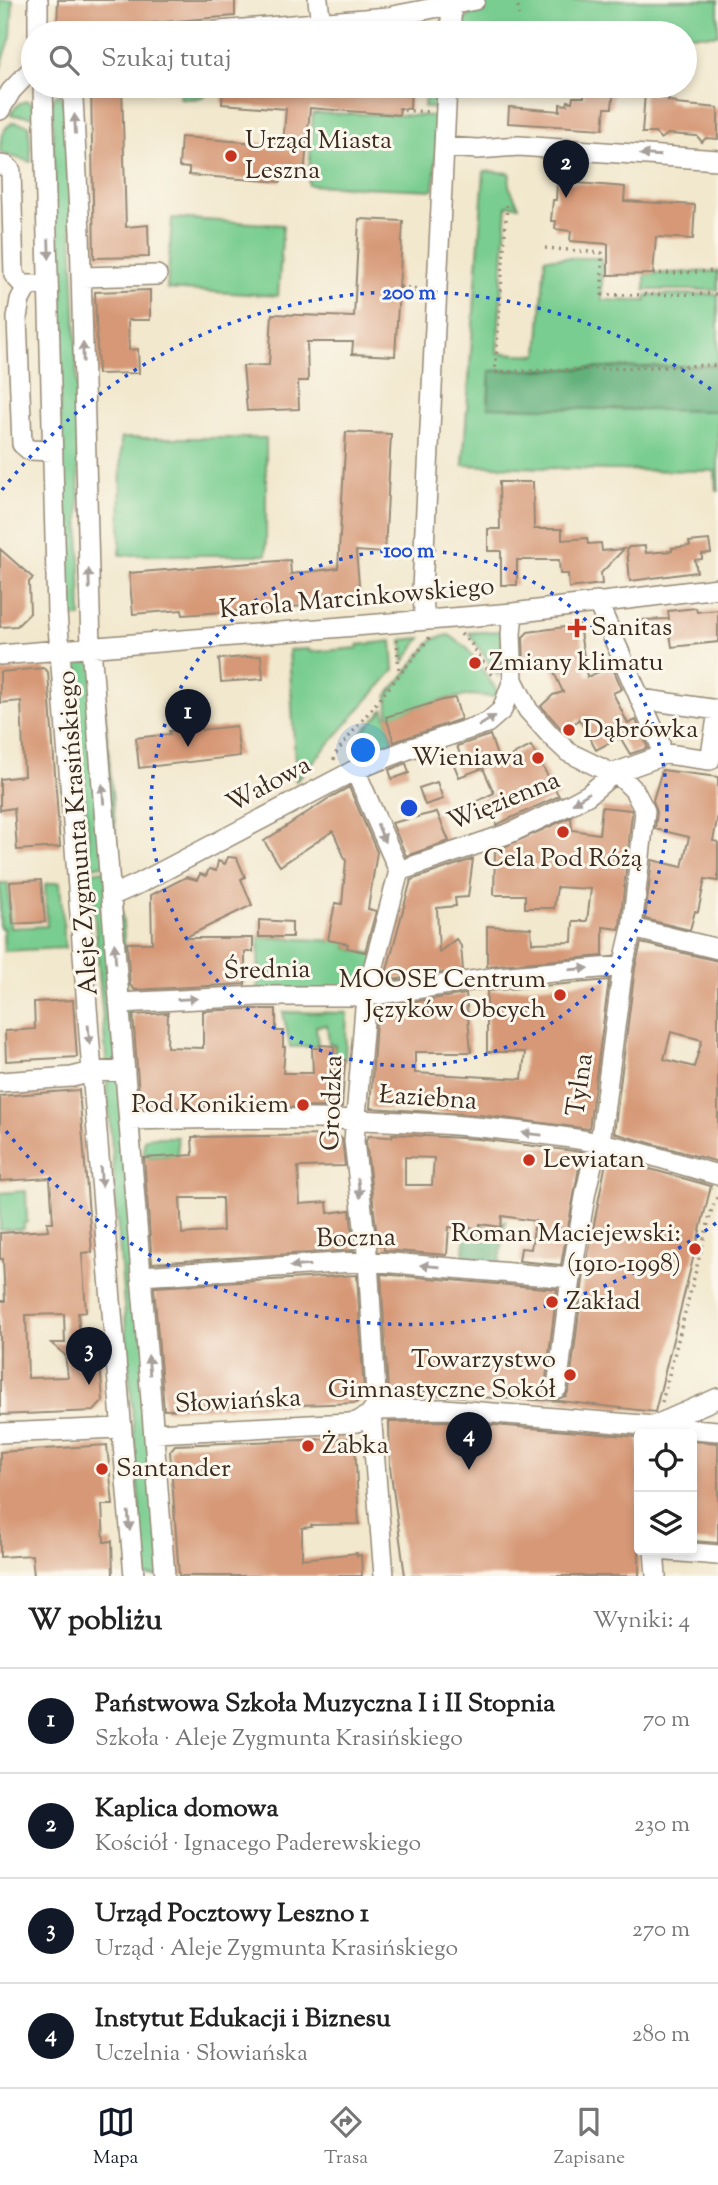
<!DOCTYPE html>
<html lang="pl">
<meta charset="utf-8">
<style>
:root{--surface:#fff;--page:#f6f6f6;--text:#222;--muted:#767676;--line:#e0e0e0;--accent:#111827}
body{margin:0;font-family:"Sorts Mill Goudy",serif;background:var(--page);color:var(--text)}
.controls{position:absolute;right:21px;bottom:21px;display:grid;overflow:hidden;border-radius:7px;box-shadow:0 4px 10px #0003}
.controls button{width:63px;height:63px;display:grid;place-items:center;padding:0;border:0;border-bottom:2px solid var(--line);background:var(--surface);color:var(--text);font:35px sans-serif}
.you{position:absolute;left:364px;top:751px;width:24px;height:24px;margin:-18px;border:5px solid #fff;border-radius:50%;background:#1a73e8;box-shadow:0 0 0 10px #1a73e833}
.badge{display:grid;place-items:center;width:46px;height:46px;border-radius:50%;background:var(--accent);color:#fff;font-size:23px;font-weight:700}
.pin{position:absolute;translate:-50% -58px;filter:drop-shadow(0 2px 4px #0008)}
.pin::after{content:'';position:absolute;top:37px;width:24px;height:21px;background:inherit;clip-path:polygon(0 0,100% 0,50% 100%)}
.list{margin:0;padding:0;list-style:none}
h2{display:flex;justify-content:space-between;align-items:center;height:91px;margin:0;padding:0 28px;font-size:30px}
h2 small{font-size:23px;font-weight:400;color:var(--muted)}
.list li{display:grid;grid-template-columns:46px 1fr auto;gap:21px;align-items:center;box-sizing:border-box;height:105px;padding:0 28px;border-top:2px solid var(--line)}
.list b{display:block;font-size:26px;white-space:nowrap}
.list p{margin:0;font-size:23px;white-space:nowrap;color:var(--muted)}
.list em{font-size:23px;font-style:normal;color:var(--muted)}
.icon{flex:none;width:38px;height:38px;fill:none;stroke:currentColor;stroke-width:2;stroke-linecap:round;stroke-linejoin:round}
.map{position:relative;flex:none;width:718px;height:1576px;overflow:hidden}
.search{position:absolute;background:var(--surface);box-shadow:0 4px 10px #0003;left:21px;right:21px;top:21px;height:77px;display:flex;align-items:center;gap:18px;box-sizing:border-box;padding:0 24px;border-radius:38px;color:var(--muted);font-size:26px}
.sheet{height:511px;background:var(--surface)}
nav{display:flex;justify-content:space-around;align-items:center;box-sizing:border-box;height:98px;border-top:2px solid var(--line);background:var(--surface);font-size:19px;color:var(--muted)}
nav a{display:grid;justify-items:center;gap:4px}
nav .on{color:var(--accent)}
.map>svg:first-child{display:block}
.green{fill:#79cd90;stroke:#5a7c57;stroke-width:2}
.forest{fill:#62b07a;stroke:#4e6d4c;stroke-width:2}
.building{fill:#d69876;fill-rule:evenodd}
.lines{fill:none;stroke-linecap:round;stroke-linejoin:round}
.minor-casing{stroke:#968976;stroke-width:22}
.path{stroke:#968976;stroke-width:3.5;stroke-dasharray:2 5;stroke-linecap:butt}
.minor{stroke:#fff;stroke-width:19}
.oneway{fill:#a79f9a}
.ring{fill:none;stroke:#1d4ed8;stroke-width:3.5;stroke-dasharray:3.5 7}
.poi-dot{fill:#c8321e;stroke:#fbf7ec;stroke-width:2.5}
.labels{text-anchor:middle;dominant-baseline:central;stroke-width:6;stroke-linejoin:round;paint-order:stroke}
.poi-label{font-size:26px;fill:#3b2a1e;stroke:#fbf7ec;text-anchor:start}
.street-label{font-size:26px;fill:#3b2a1e;stroke:#fbf7ec}
.centre{fill:#1d4ed8;stroke:#fbf7ec;stroke-width:3.5}
.ring-label{font-size:21px;text-anchor:middle;font-weight:bold;fill:#1d4ed8;stroke:#fbf7ec;stroke-width:6;stroke-linejoin:round;paint-order:stroke}
</style>
<div class="map">
<svg width="718" height="1576" viewBox="0 0 718 1576">
<rect width="100%" height="100%" fill="#fbf7ec"/>
<filter id="ink" filterUnits="userSpaceOnUse"><feTurbulence type="fractalNoise" baseFrequency=".0143" numOctaves="2"/><feDisplacementMap in="SourceGraphic" scale="14" xChannelSelector="R" yChannelSelector="G"/><feConvolveMatrix kernelMatrix="1 2 1 2 8 2 1 2 1" color-interpolation-filters="sRGB"/></filter>
<filter id="wash" filterUnits="userSpaceOnUse"><feTurbulence type="fractalNoise" baseFrequency=".00686" numOctaves="4" result="noise"/><feDisplacementMap in="SourceGraphic" scale="28" xChannelSelector="R" yChannelSelector="G"/><feGaussianBlur stdDeviation="1.57" result="paint"/><feColorMatrix in="noise" values="0 0 0 0 0 0 0 0 0 0 0 0 0 0 0 0 0 1.4 0 .05"/><feComposite in="paint" operator="in"/></filter>
<g filter="url(#wash)">
<rect width="100%" height="100%" fill="#f2e8ce"/>
<path class="green" d="M0,0H13L11,36L0,70Z
M451,0H718V35L464,33L463,22L471,14V3Z
M434,27L439,33H396L392,30Z
M180,86H215C207,99 195,100 180,98Z
M426,86L439,88L438,109L424,107Z
M59,93C69,109 68,160 69,181C78,326 78,472 81,617H65L52,99Z
M27,101C35,105 37,109 37,117L10,115C15,108 18,102 27,101Z
M313,113L438,116L434,190L308,185Z
M14,122L29,125L31,162L0,153C0,141 1,128 14,122Z
M484,171L510,173L509,186L519,206L507,205L497,353L538,355L545,258H602V300L646,301V295L718,294V365L490,371L488,407L718,411V491L716,490L715,471L607,470L463,465Z
M172,218L283,225L278,296L167,289Z
M718,271V290H645V274Z
M121,438H266V555H120Z
M501,631L502,637L498,676L469,633Z
M449,635L466,647L498,692L493,697L471,695L443,700L389,717L387,696L433,639Z
M421,638L404,662L402,640Z
M392,641L394,670L296,781L289,650L309,649L310,652L358,648V645Z
M100,654L118,862L91,867L74,656Z
M384,709L394,743L355,753L354,740Z
M119,868L133,1069L107,1070L91,872Z
M60,882L65,948L4,951L3,928H0V883H8L10,928L47,926L45,884Z
M259,937L339,941L348,942L347,948L378,955L366,996H258Z
M283,1012L347,1013L345,1060L334,1059L335,1045L329,1044L327,1025L316,1026L318,1046L290,1047Z
M131,1071L170,1576H145L106,1073Z
M150,1137H177L178,1156L144,1158V1140Z
M26,1191L27,1222L24,1223V1229L0,1230V1193Z"/>
<path class="forest" d="M718,365V411L488,407L490,371Z
M501,1221H506L499,1265L462,1262L466,1227L480,1228V1224L501,1227Z"/>
<g id="blocks">
<path class="building" d="M58,0H235V16L57,31Z
M91,86H122L126,227L148,225L149,257L94,258Z
M223,86H411L410,109L400,108L399,115L310,108L304,176L281,175V182L189,175V168L179,167L181,137L283,145L286,109L222,104Z
M585,86H614L612,108H605L603,129L508,123L509,107L560,111V104L567,105L568,101L572,102L573,97H584Z
M645,93L669,94L668,101L676,102V104L718,108V139L706,138L702,142L697,136L668,134L661,139L655,133H642Z
M566,182L625,187L624,201L695,205L693,239L656,237L653,274L608,275V244L570,241L571,231L555,229L556,221H551L553,200H556L557,183Z
M359,219L403,221L395,356L352,354L353,342H307L308,381H298L299,409L247,411L243,366L269,365L272,314L354,317Z
M150,290V320H128L129,350L138,349L139,373L98,374L95,292Z
M346,432L391,434L385,553L356,551L360,595L347,596V601L305,606L183,615L182,610L133,614L129,573L290,560L291,574L338,568Z
M499,482H533L534,529H562V540L587,538L588,544L601,543L602,551L624,549L601,573L602,584L569,588L568,574H560L559,560H517V585H501V551H488V529H500Z
M709,540L711,553L702,554V559L695,560L697,572L630,581L627,549L629,547L645,546L646,553L672,551V548L690,546L689,542Z
M0,549L33,578L29,582L30,613L17,626L0,627Z
M696,608L697,612L718,610V642L672,647L670,633L644,635L643,620L669,619L668,611Z
M579,625L587,677L612,666L622,689L613,693L628,724L636,720L648,748L630,754L620,737L596,750L579,719L565,733L541,706L553,695L563,692L549,662L544,663L542,660L524,662L523,637L528,632Z
M261,656L263,679L221,682L219,659Z
M43,668L48,672L60,847L17,850L14,808L0,810V779L24,776L21,701L0,703V672Z
M455,698L461,719L394,742L386,717L443,700Z
M182,723H187L194,728L201,727V730L236,726L240,756L139,768L136,738L170,734L169,731L177,730Z
M490,735L499,762L531,746L559,796L496,825L497,810L463,808L494,793L483,768L459,777L452,760L461,757L457,746Z
M406,763L409,773L392,779L389,770Z
M662,770L718,777V815L713,841L718,842V881L705,879L698,912L695,911L690,930L645,919L652,860L682,867L689,837L655,829L657,812L653,800Z
M437,782L443,799L425,805L419,788Z
M349,787L377,852L368,909L376,911L365,952L347,948L348,944L328,940L335,903L342,904L346,861L333,831L280,866L264,841L329,798Z
M602,807L631,810L632,813L620,926L619,929L603,927V956L487,966V926L531,928L532,943L572,942L573,921H587L591,889L557,887L554,908H525V895H494L495,851L571,817L572,830L599,834Z
M437,812L449,841L406,856L392,823Z
M228,857L237,858L245,877L241,879L252,905L184,938H253V952H245V984L135,990L130,985L127,943H152L151,895L186,877L197,880L200,874L206,876L209,869L216,871L218,861L225,864Z
M473,859L468,897L455,898L456,906L437,908L439,952L456,939L461,946L463,970L384,981L411,880Z
M41,880L45,922L13,924L10,882Z
M259,920L292,922V937H259Z
M641,943L718,961V1162L614,1133L635,968ZM671,1032L702,1040L694,1067L664,1059Z
M609,980L589,1129L480,1115L370,1108L377,1007L466,994L471,1052H415V1073L522,1079L525,1052H487V991Z
M73,1000L77,1057L6,1061L5,1031L35,1029L34,1002Z
M245,1009H276V1031H283V1047H285L283,1073H313L312,1048H321L320,1045L334,1046V1059L345,1060L342,1107L140,1108L133,1015L168,1013L167,1047L203,1048V1011Z
M79,1090L92,1252L82,1253L86,1312L78,1313L80,1341L98,1340L103,1401L94,1411L0,1415V1301H5L3,1259H0V1233L48,1230L47,1222H53L50,1178L0,1181V1096ZM64,1314L65,1343H51L65,1355L68,1377L28,1378L26,1315Z
M392,1134L478,1139L582,1152L561,1265L519,1261L521,1248L531,1249L535,1221L502,1216L501,1227L480,1224V1228L449,1227L447,1255L384,1250V1245H378L366,1141L368,1136L392,1137ZM405,1157L434,1158L432,1185H405Z
M337,1135L342,1139L345,1166L298,1167L300,1204L327,1202L328,1213L350,1210L354,1250L152,1263L144,1158L193,1155L192,1137ZM180,1198H222L223,1231L182,1234Z
M607,1157L711,1186L655,1412L560,1401L433,1395V1392H388L381,1274L557,1289L545,1387L549,1397L555,1400L566,1396L569,1390L583,1280Z
M357,1275L364,1395L356,1403L164,1410L154,1287Z
M444,1421L639,1437V1576H405L390,1467L389,1422Z
M351,1438L355,1442L359,1524L311,1525L312,1527L302,1528V1559L357,1553V1556L361,1555L362,1576H179L170,1451L175,1445Z
M692,1441L718,1443V1543L692,1541L694,1490H692Z
M107,1445L113,1505H102L104,1542L112,1541L113,1576H34L32,1555L0,1557V1452Z"/>
</g>
</g>
<g filter="url(#ink)">
<use href="#blocks" fill-opacity="0" stroke="#968976" stroke-width="2"/>
<g class="lines">
<g class="minor-casing">
<path id="minor" d="M318,0L321,24
M38,33V0
M194,33L388,17L475,0
M450,33L452,6
M43,86L57,613L92,1072L134,1576
M68,86L73,98L80,233L91,647L165,1576
M0,110L11,91L33,68
M444,147L478,149L519,146L718,160
M0,165L7,166L11,171L14,275L23,285H38
M81,277L157,275
M28,285L20,300L17,318L22,444L29,450L53,451
M597,601L660,744V753
M425,619L422,589L447,86
M0,655L513,613L718,588
M513,680L528,710L552,737L568,752L623,779L634,790L645,811L632,928L623,966L601,1135L594,1156L586,1191L571,1278L557,1388
M640,699L718,710
M660,753L710,760L718,712
M355,770L399,871L366,996L354,1141L368,1261L377,1410
M399,871L510,833L571,804L588,795L614,773L656,758L660,753
M111,896L140,883L355,770L409,749L487,723L502,710L513,680L511,634L513,613
M632,928L718,949
M119,1003L258,996H366L498,977L623,966
M0,1082L72,1077L92,1072L125,1070
M129,1120C284,1117 441,1116 595,1142C636,1149 677,1164 718,1175
M141,1276L368,1261L571,1278
M371,1412L384,1576
M658,1424L718,1398
M0,1433L120,1428
M155,1433L349,1423L357,1422L377,1410L444,1409L718,1431
M654,1550L656,1576
M656,1550L718,1555"/>
</g>
<path class="path" d="M517,0L519,15
M400,108L399,110L429,112
M507,205L495,372L718,365
M545,248L602,253V300
M653,274L718,271
M400,287L419,289
M602,295L718,294
M461,634L472,645L494,679
M397,639L399,673
M334,760L335,754L430,637
M662,1402L712,1208L718,1196"/>
<use href="#minor" class="minor"/>
</g>
<defs><path id="oneway-solid" d="M-6-.8H1V-3.2L6.5 0L1 3.2V.8H-6Z" transform="scale(1.75)"/></defs>
<g class="oneway">
<use href="#oneway-solid" transform="translate(75 124) rotate(-93)"/>
<use href="#oneway-solid" transform="translate(650 155) rotate(-176)"/>
<use href="#oneway-solid" transform="translate(49 249) rotate(88)"/>
<use href="#oneway-solid" transform="translate(83 352) rotate(-91)"/>
<use href="#oneway-solid" transform="translate(89 579) rotate(-92)"/>
<use href="#oneway-solid" transform="translate(487 721) rotate(-32)"/>
<use href="#oneway-solid" transform="translate(103 794) rotate(-94)"/>
<use href="#oneway-solid" transform="translate(581 798) rotate(148)"/>
<use href="#oneway-solid" transform="translate(381 833) rotate(68)"/>
<use href="#oneway-solid" transform="translate(115 953) rotate(-94)"/>
<use href="#oneway-solid" transform="translate(579 969) rotate(-5)"/>
<use href="#oneway-solid" transform="translate(187 999) rotate(-3)"/>
<use href="#oneway-solid" transform="translate(89 1035) rotate(85)"/>
<use href="#oneway-solid" transform="translate(532 1134) rotate(-174)"/>
<use href="#oneway-solid" transform="translate(101 1177) rotate(86)"/>
<use href="#oneway-solid" transform="translate(359 1188) rotate(83)"/>
<use href="#oneway-solid" transform="translate(300 1266) rotate(176)"/>
<use href="#oneway-solid" transform="translate(430 1266) rotate(-175)"/>
<use href="#oneway-solid" transform="translate(149 1365) rotate(-95)"/>
<use href="#oneway-solid" transform="translate(129 1521) rotate(85)"/>
</g>
</g>
<g class="ring">
<circle cx="409" cy="808" r="258"/>
<path d="M716 1223A516 516 0 0 1 2 1126M2 490A516 516 0 0 1 716 393"/>
</g>
<g class="poi-dot">
<circle cx="231" cy="156" r="7"/>
<path d="M573.5 617.5h7v7h7v7h-7v7h-7v-7h-7v-7h7z"/>
<circle cx="475" cy="663" r="7"/>
<circle cx="569" cy="730" r="7"/>
<circle cx="538" cy="758" r="7"/>
<circle cx="563" cy="832" r="7"/>
<circle cx="560" cy="995" r="7"/>
<circle cx="303" cy="1105" r="7"/>
<circle cx="529" cy="1160" r="7"/>
<circle cx="695" cy="1249" r="7"/>
<circle cx="552" cy="1302" r="7"/>
<circle cx="570" cy="1375" r="7"/>
<circle cx="308" cy="1446" r="7"/>
<circle cx="102" cy="1469" r="7"/>
</g>
<g class="labels">
<g class="poi-label">
<text x="245" y="141">Urząd Miasta<tspan x="245" dy="30">Leszna</tspan></text>
<text x="591" y="628">Sanitas</text>
<text x="489" y="663">Zmiany klimatu</text>
<text x="583" y="730">Dąbrówka</text>
<text x="524" y="758" text-anchor="end">Wieniawa</text>
<text x="563" y="859" text-anchor="middle">Cela Pod Różą</text>
<text x="546" y="980" text-anchor="end">MOOSE Centrum<tspan x="546" dy="30">Języków Obcych</tspan></text>
<text x="289" y="1105" text-anchor="end">Pod Konikiem</text>
<text x="543" y="1160">Lewiatan</text>
<text x="681" y="1234" text-anchor="end">Roman Maciejewski:<tspan x="681" dy="30">(1910-1998)</tspan></text>
<text x="566" y="1302">Zakład</text>
<text x="556" y="1360" text-anchor="end">Towarzystwo<tspan x="556" dy="30">Gimnastyczne Sokół</tspan></text>
<text x="322" y="1446">Żabka</text>
<text x="116" y="1469">Santander</text>
</g>
<g class="street-label">
<text transform="translate(357 599) rotate(-5)">Karola Marcinkowskiego</text>
<text transform="translate(269 785) rotate(-28)">Wałowa</text>
<text transform="translate(504 802) rotate(-22)">Więzienna</text>
<text transform="translate(79 833) rotate(-94)">Aleje Zygmunta Krasińskiego</text>
<text transform="translate(267 971) rotate(-1)">Średnia</text>
<text transform="translate(581 1085) rotate(-82)">Tylna</text>
<text transform="translate(428 1099) rotate(4)">Łaziebna</text>
<text transform="translate(333 1103) rotate(-88)">Grodzka</text>
<text transform="translate(356 1239) rotate(-1)">Boczna</text>
<text transform="translate(238 1402) rotate(-3)">Słowiańska</text>
</g>
</g>
<circle cx="409" cy="808" r="10" class="centre"/>
<g class="ring-label">
<text x="409" y="299">200 m</text>
<text x="409" y="557">100 m</text>
</g>
</svg>
<div class="controls">
<button><svg class="icon" aria-label="locate" viewBox="0 0 24 24"><circle cx="12" cy="12" r="6"/><path d="M12 2v4M12 18v4M2 12h4M18 12h4"/></svg></button>
<button><svg class="icon" aria-label="layers" viewBox="0 0 24 24"><path d="M12 4l9 5-9 5-9-5zM3 14l9 5 9-5"/></svg></button>
</div>
<div class="you"></div>
<div class="pin badge" style="left:188px;top:747px">1</div>
<div class="pin badge" style="left:566px;top:198px">2</div>
<div class="pin badge" style="left:89px;top:1385px">3</div>
<div class="pin badge" style="left:469px;top:1470px">4</div>
<div class="search"><svg class="icon" aria-label="search" viewBox="0 0 24 24"><circle cx="10" cy="10" r="6"/><path d="M15 15l6 6"/></svg>Szukaj tutaj</div>
</div>
<section class="sheet">
<h2>W pobliżu<small>Wyniki: 4</small></h2>
<ul class="list">
<li><span class="badge">1</span><div><b>Państwowa Szkoła Muzyczna I i II Stopnia</b><p>Szkoła · Aleje Zygmunta Krasińskiego</p></div><em>70 m</em></li>
<li><span class="badge">2</span><div><b>Kaplica domowa</b><p>Kościół · Ignacego Paderewskiego</p></div><em>230 m</em></li>
<li><span class="badge">3</span><div><b>Urząd Pocztowy Leszno 1</b><p>Urząd · Aleje Zygmunta Krasińskiego</p></div><em>270 m</em></li>
<li><span class="badge">4</span><div><b>Instytut Edukacji i Biznesu</b><p>Uczelnia · Słowiańska</p></div><em>280 m</em></li>
</ul>
</section>
<nav>
<a class="on"><svg class="icon" aria-label="map" viewBox="0 0 24 24"><path d="M3 6l6-2 6 2 6-2v14l-6 2-6-2-6 2zM9 4v14M15 6v14"/></svg>Mapa</a>
<a><svg class="icon" aria-label="directions" viewBox="0 0 24 24"><path d="M12 3l9 9-9 9-9-9zM9 14v-3h6M13 9l2 2-2 2"/></svg>Trasa</a>
<a><svg class="icon" aria-label="saved" viewBox="0 0 24 24"><path d="M7 4h10v16l-5-4-5 4z"/></svg>Zapisane</a>
</nav>
